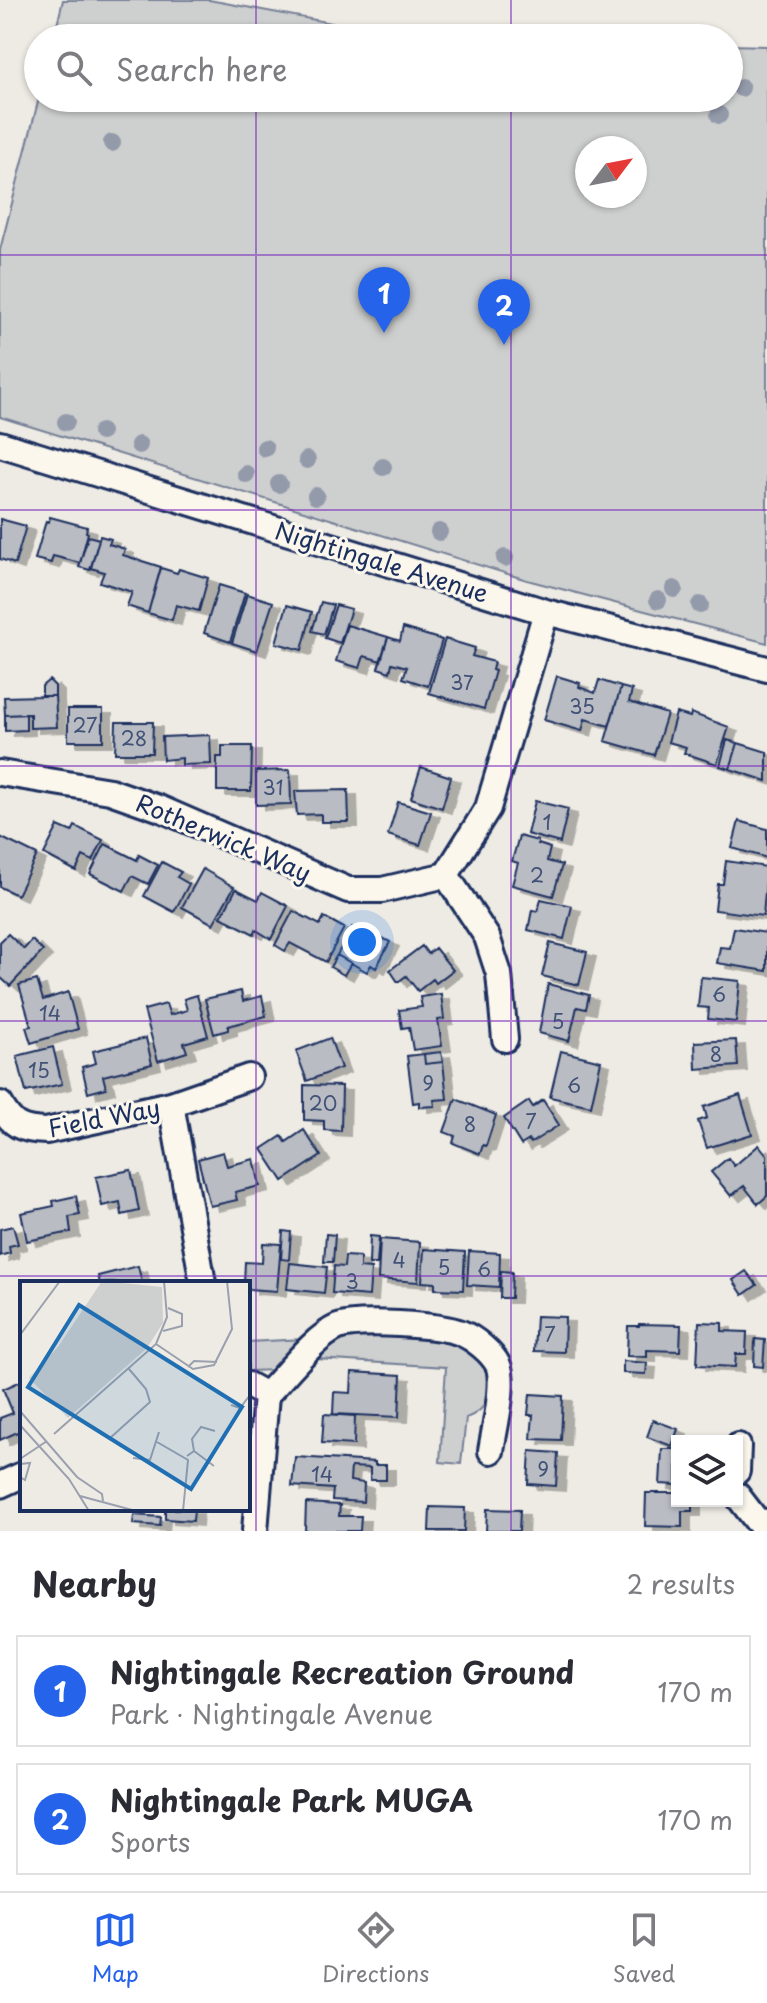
<!DOCTYPE html>
<meta charset="utf-8">
<style>
:root{--surface:#fff;--page:#f7f7f7;--text:#2b2b33;--muted:#7c7c81;--line:#e1e1e2;--accent:#2563eb}
body{margin:0;font-family:"Playpen Sans",sans-serif;background:var(--page);color:var(--text)}
.controls{position:absolute;right:24px;bottom:24px;display:grid;overflow:hidden;border-radius:0px;box-shadow:0 2px 6px #0004}
.controls button{width:72px;height:72px;display:grid;place-items:center;padding:0;border:0;border-bottom:2px solid var(--line);background:var(--surface);color:var(--text);font:40px sans-serif}
.compass{position:absolute;left:575px;top:136px;width:72px;height:72px;border-radius:50%;background:var(--surface);box-shadow:0 2px 6px #0004;rotate:58deg}
.you{position:absolute;left:362px;top:942px;width:28px;height:28px;margin:-20px;border:6px solid #fff;border-radius:50%;background:#1a73e8;box-shadow:0 0 0 12px #1a73e833}
.badge{display:grid;place-items:center;width:52px;height:52px;border-radius:50%;background:var(--accent);color:#fff;font-size:26px;font-weight:700}
.pin{position:absolute;translate:-50% -66px;filter:drop-shadow(0 2px 4px #0008)}
.pin::after{content:'';position:absolute;top:42px;width:28px;height:24px;background:inherit;clip-path:polygon(0 0,100% 0,50% 100%)}
.list{margin:0;padding:0;list-style:none}
h2{display:flex;justify-content:space-between;align-items:center;height:104px;margin:0;padding:0 32px;font-size:34px}
h2 small{font-size:26px;font-weight:400;color:var(--muted)}
.list li{display:grid;grid-template-columns:52px 1fr auto;gap:24px;align-items:center;box-sizing:border-box;height:112px;margin:0 16px 16px;padding:0 16px;border:2px solid var(--line);border-radius:0px}
.list b{display:block;font-size:30px;white-space:nowrap}
.list p{margin:0;font-size:26px;white-space:nowrap;color:var(--muted)}
.list em{font-size:26px;font-style:normal;color:var(--muted)}
.icon{flex:none;width:44px;height:44px;fill:none;stroke:currentColor;stroke-width:2;stroke-linecap:round;stroke-linejoin:round}
.map{position:relative;flex:none;width:767px;height:1531px;overflow:hidden}
.search{position:absolute;background:var(--surface);box-shadow:0 2px 6px #0004;left:24px;right:24px;top:24px;height:88px;display:flex;align-items:center;gap:20px;box-sizing:border-box;padding:0 28px;border-radius:44px;color:var(--muted);font-size:30px}
.sheet{height:360px;background:var(--surface)}
nav{display:flex;justify-content:space-around;align-items:center;box-sizing:border-box;height:112px;border-top:2px solid var(--line);background:var(--surface);font-size:22px;color:var(--muted)}
nav a{display:grid;justify-items:center;gap:4px}
nav .on{color:var(--accent)}
.map>svg:first-child{display:block}
.green{fill:#cecfcf;stroke:#747f96;stroke-width:2;fill-rule:evenodd}
.building{fill:#b9bcc3;stroke:#1b2f5e;stroke-width:2;filter:url(#shadow)}
.lines{fill:none;stroke-linecap:round;stroke-linejoin:round}
.street-casing{stroke:#1b2f5e;stroke-width:30}
.street{stroke:#fbf7ec;stroke-width:24}
.tree{fill:#939aaa}
.grid{fill:none;stroke:#7b2cbf;stroke-width:2;stroke-opacity:0.55}
.labels{text-anchor:middle;dominant-baseline:central;stroke-width:6;stroke-linejoin:round;paint-order:stroke}
.number-label{font-size:20px;fill:#425277}
.street-label{font-size:24px;fill:#1b2f5e;stroke:#fbf7ec}
.inset-road{fill:none;stroke:#9aa0ae;stroke-width:2}
.view{fill:#1f6fb2;fill-opacity:0.15;stroke:#1f6fb2;stroke-width:4}
.inset-edge{fill:none;stroke:#1b2f5e;stroke-width:4}
</style>
<div class="map">
<svg width="767" height="1531" viewBox="0 0 767 1531">
<defs>
<filter id="shadow"><feDropShadow dx="9" dy="5" stdDeviation="0" flood-color="#0004"/></filter>
</defs>
<rect width="100%" height="100%" fill="#eeebe4"/>
<filter id="ink" filterUnits="userSpaceOnUse"><feTurbulence type="fractalNoise" baseFrequency=".0125" numOctaves="2"/><feDisplacementMap in="SourceGraphic" scale="16" xChannelSelector="R" yChannelSelector="G"/><feConvolveMatrix kernelMatrix="1 2 1 2 8 2 1 2 1" color-interpolation-filters="sRGB"/></filter>
<g filter="url(#ink)">
<path class="green" d="M63,0H209L395,35L503,38H54Z
M729,45L767,46V643L527,580L0,417V250L39,98H729ZM587,148H635V196H587Z
M343,1334L458,1341L486,1365C490,1389 493,1408 466,1418L461,1464L440,1462L446,1367L317,1359L331,1339Z
M306,1339L276,1370L248,1371V1342Z"/>
<path class="building" d="M50,517L87,527L86,532L88,533L80,563L53,556L51,563L35,559L46,521L49,522Z
M0,519L26,526L15,564L0,559Z
M88,536L99,539L90,570L79,567Z
M100,536L111,539L109,544L125,549L123,555L161,567L148,613L127,606L132,592L100,582L104,572L91,568Z
M161,568L177,573L179,569L208,578L199,611L176,605L172,620L148,613Z
M219,585L245,593L230,642L204,633Z
M247,594L273,602L257,651L232,643Z
M321,602L333,605L324,634L312,631Z
M287,605L312,612L302,650L276,643Z
M336,605L351,609L340,643L325,638Z
M347,625L388,637L381,661L364,656L360,668L336,661Z
M403,628L442,640L428,686L403,678L407,667L392,663L390,672L378,668L388,637L400,641Z
M445,639L475,648L472,656L494,662L492,670L495,671L484,709L429,693Z
M557,676L580,683L579,687L595,693L599,680L621,687L609,726L585,719L582,731L544,720Z
M49,680L55,686V696H42V686Z
M621,687L632,690L629,702L667,714L654,755L605,741Z
M42,696H55L57,727L30,728V714L5,715L4,697Z
M68,709H103V741H68Z
M676,713L690,717L691,713L729,727L717,764L684,753L686,747L668,742Z
M26,714V730L5,731V715Z
M116,722H153L152,753H115Z
M210,735L211,764L182,765V758L163,760L162,737Z
M727,740L738,743L730,769L720,766Z
M738,743L767,752V781L730,769Z
M222,746H252L251,791H217V757H222Z
M421,767L451,777L442,808L411,798Z
M290,770L291,804L256,805V771Z
M348,790L349,822H321V814L297,815L295,791Z
M535,801L568,809L560,843L527,834Z
M398,802L431,812L420,845L388,835Z
M739,821L767,829V858L732,848Z
M58,826L72,832L75,826L103,840L93,861L83,856L76,871L44,854Z
M519,836L538,841V844L550,848L547,861L562,865L553,896L512,885L518,863L512,861Z
M0,837L37,855L17,895L0,887Z
M105,844L137,860L139,855L158,865L148,884L132,876L124,891L90,874Z
M726,861L767,867L763,916L715,910L718,884H723Z
M162,862L181,872L177,877L189,884L174,912L144,896Z
M203,869L234,887L213,924L182,907Z
M236,889L258,900L262,892L288,906L271,939L256,930L254,934L221,917Z
M541,899L572,906L564,939L528,930L532,910L538,911Z
M293,911L320,925L324,917L344,928L326,962L290,943L285,951L275,945Z
M352,927L363,933L366,929L390,942L376,968L371,965L367,972L337,955Z
M734,928L767,933V971L717,963L720,947L730,948Z
M8,934L24,949L32,940L43,951L10,986L0,977V942Z
M550,943L587,952L579,985L542,976Z
M422,946L428,954L435,948L453,970L436,983L433,979L418,991L406,976L398,982L390,970Z
M337,955L351,963L344,975L330,967Z
M701,977L740,981L736,1022L708,1019L709,1008L698,1007Z
M37,980L43,1000L68,992L78,1029L31,1043L26,1027L31,1026L19,985Z
M548,984L589,995L586,1009L577,1007L569,1041L539,1033Z
M241,991L243,1001L262,996L266,1016L228,1026V1030L214,1034L205,999Z
M441,994L444,1019L438,1020L442,1046L413,1050L409,1027L402,1028L399,1010L422,1007L420,997Z
M197,995L208,1036L184,1043L187,1052L158,1061L144,1010L166,1004L170,1015L187,1010L184,999Z
M146,1038L152,1064L103,1076L106,1088L88,1093L82,1067L96,1063L93,1051Z
M330,1038L341,1068L307,1081L296,1051Z
M736,1040L738,1066L696,1069L695,1042Z
M53,1047L62,1084L26,1092L17,1056Z
M561,1051L601,1061L591,1106L550,1097Z
M441,1052L443,1062L425,1064L424,1054Z
M424,1054L425,1064L443,1062L447,1099L434,1100L435,1106L419,1107V1102L413,1103L407,1056Z
M304,1085L342,1086L341,1131L324,1130V1121L304,1120Z
M740,1095L752,1134L707,1148L698,1121L707,1118L704,1107Z
M456,1099L496,1115L486,1146L483,1145L480,1154L453,1143L455,1136L444,1132Z
M543,1100L559,1125L531,1143L529,1140L521,1145L504,1118L529,1101L533,1107Z
M304,1130L321,1156L283,1181L262,1149L282,1136L286,1142Z
M759,1145L767,1155V1196L758,1204L744,1186L731,1196L711,1172L728,1158L734,1166Z
M223,1152L227,1166L254,1159L260,1186L235,1192L237,1200L210,1206L198,1159Z
M131,1170L139,1211L122,1215L120,1202L102,1206L96,1177Z
M76,1196L80,1215L69,1217L71,1232L27,1241L21,1213L54,1206L53,1201Z
M13,1226L18,1244L9,1246L10,1253L0,1256V1229Z
M283,1231L291,1232L289,1260L281,1259Z
M326,1234L335,1235L333,1262H324Z
M370,1236L379,1237L377,1264H369Z
M380,1239L420,1242L418,1282L378,1279Z
M263,1243L281,1244L277,1291L248,1289V1283H244L245,1262L262,1263Z
M424,1249L465,1252L463,1290L435,1289V1283L422,1282Z
M469,1251L500,1253L499,1287L467,1285Z
M345,1256L360,1257V1268L371,1269L369,1296L332,1293L334,1266L344,1267Z
M290,1263L327,1267L324,1293L287,1289Z
M138,1266L142,1283H100L98,1276Z
M501,1271L512,1272L511,1298H500Z
M746,1271L757,1285L743,1295L733,1280Z
M536,1316L565,1317L564,1352L534,1351Z
M699,1322L722,1323V1331L747,1332L746,1354H736L735,1367L697,1365Z
M639,1324L681,1325L680,1351L647,1350V1357L627,1356L628,1326H639Z
M755,1339L765,1340L763,1367L754,1366Z
M623,1361L647,1363L646,1374L623,1373Z
M352,1372L401,1375L399,1417L333,1414L334,1392L351,1393Z
M21,1381L22,1430L0,1440V1418L13,1413L3,1389Z
M530,1394L563,1396L561,1440L531,1439L533,1415H528Z
M324,1414L355,1416L354,1445L322,1443Z
M653,1420L678,1429L672,1446L647,1437Z
M662,1449H677V1485L660,1484Z
M530,1451L558,1453L556,1486L528,1484Z
M295,1457L375,1462V1465H386V1480H370V1468L351,1467L350,1481L364,1483L363,1502L332,1500L333,1489L292,1486Z
M646,1493H677V1501H692V1511H682V1527L645,1526Z
M306,1503L340,1505L339,1516H361L360,1531H305Z
M430,1507L465,1508L464,1531H429Z
M165,1509H194L193,1521L165,1519Z
M487,1509L520,1510L519,1531H486Z
M134,1515L161,1517L160,1526L133,1524Z"/>
<g class="lines">
<g class="street-casing">
<path id="street" d="M0,444L546,612L767,669
M0,773L110,791L161,809L348,890H382L446,875L488,808L546,612
M446,875L487,937L499,974L505,1039
M0,1104C12,1126 21,1130 46,1131L171,1104L249,1077
M171,1104L203,1283
M248,1385L266,1395C286,1375 313,1338 338,1327C357,1319 441,1325 461,1333C474,1338 492,1353 498,1365C506,1383 494,1431 491,1451
M737,1471L738,1446
M0,1485L22,1475
M737,1495L757,1521L767,1522
M255,1531L266,1395"/>
</g>
<use href="#street" class="street"/>
</g>
<g class="tree">
<circle cx="741" cy="88" r="9"/>
<circle cx="719" cy="115" r="9"/>
<circle cx="112" cy="143" r="9"/>
<circle cx="66" cy="422" r="9"/>
<circle cx="101" cy="432" r="9"/>
<circle cx="139" cy="445" r="9"/>
<circle cx="265" cy="448" r="9"/>
<circle cx="307" cy="460" r="9"/>
<circle cx="383" cy="467" r="9"/>
<circle cx="246" cy="474" r="9"/>
<circle cx="279" cy="484" r="9"/>
<circle cx="316" cy="496" r="9"/>
<circle cx="439" cy="532" r="9"/>
<circle cx="505" cy="558" r="9"/>
<circle cx="674" cy="589" r="9"/>
<circle cx="658" cy="600" r="9"/>
<circle cx="700" cy="605" r="9"/>
</g>
</g>
<path class="grid" d="M256,0V38M511,0V38M256,98V1531M511,98V1531M0,255H767M0,510H767M0,766H767M0,1021H767M0,1276H767"/>
<g class="labels">
<g class="number-label">
<text x="462" y="682">37</text>
<text x="582" y="706">35</text>
<text x="85" y="725">27</text>
<text x="134" y="738">28</text>
<text x="273" y="787">31</text>
<text x="547" y="822">1</text>
<text x="537" y="875">2</text>
<text x="719" y="994">6</text>
<text x="50" y="1013">14</text>
<text x="558" y="1021">5</text>
<text x="716" y="1054">8</text>
<text x="39" y="1070">15</text>
<text x="428" y="1083">9</text>
<text x="574" y="1085">6</text>
<text x="323" y="1103">20</text>
<text x="531" y="1121">7</text>
<text x="470" y="1124">8</text>
<text x="399" y="1260">4</text>
<text x="444" y="1267">5</text>
<text x="484" y="1269">6</text>
<text x="352" y="1281">3</text>
<text x="550" y="1334">7</text>
<text x="543" y="1469">9</text>
<text x="322" y="1474">14</text>
</g>
<g class="street-label">
<text transform="translate(382 561) rotate(17)">Nightingale Avenue</text>
<text transform="translate(224 837) rotate(23)">Rotherwick Way</text>
<text transform="translate(104 1117) rotate(-11)">Field Way</text>
</g>
</g>
<g transform="translate(20 1281)">
<rect width="230" height="230" fill="#eeebe4"/>
<path d="M82,0L142,6L143,42L127,67L48,137L9,97L38,66Z" fill="#cecfcf"/>
<path class="inset-road" d="M143,50L162,45V33L148,27M0,54L40,0M136,63L173,88L194,84L212,48L207,0M168,86L174,80L197,81M211,124L220,127L230,114M0,130L57,196L82,213L83,220M0,144L49,198L69,230M34,153L136,63L147,36L144,0M89,158L130,121L126,108L109,88M137,161L168,179L163,230M174,170L194,185M167,175L174,170L172,158L181,146L195,150M113,177L130,179L139,151M0,178L27,160M0,183L10,182L5,199L0,196M60,215L116,230"/>
<path class="view" d="M59,24L222,126L171,208L8,106Z"/>
<rect width="230" height="230" class="inset-edge"/>
</g>
</svg>
<div class="controls">
<button><svg class="icon" aria-label="layers" viewBox="0 0 24 24"><path d="M12 4l9 5-9 5-9-5zM3 14l9 5 9-5"/></svg></button>
</div>
<svg class="compass" viewBox="-18 -18 36 36"><path d="M0-13l5 13h-10z" fill="#e53935"/><path d="M0 13l5-13h-10z" fill="#7c7c81"/></svg>
<div class="you"></div>
<div class="pin badge" style="left:384px;top:333px">1</div>
<div class="pin badge" style="left:504px;top:345px">2</div>
<div class="search"><svg class="icon" aria-label="search" viewBox="0 0 24 24"><circle cx="10" cy="10" r="6"/><path d="M15 15l6 6"/></svg>Search here</div>
</div>
<section class="sheet">
<h2>Nearby<small>2 results</small></h2>
<ul class="list">
<li><span class="badge">1</span><div><b>Nightingale Recreation Ground</b><p>Park · Nightingale Avenue</p></div><em>170 m</em></li>
<li><span class="badge">2</span><div><b>Nightingale Park MUGA</b><p>Sports</p></div><em>170 m</em></li>
</ul>
</section>
<nav>
<a class="on"><svg class="icon" aria-label="map" viewBox="0 0 24 24"><path d="M3 6l6-2 6 2 6-2v14l-6 2-6-2-6 2zM9 4v14M15 6v14"/></svg>Map</a>
<a><svg class="icon" aria-label="directions" viewBox="0 0 24 24"><path d="M12 3l9 9-9 9-9-9zM9 14v-3h6M13 9l2 2-2 2"/></svg>Directions</a>
<a><svg class="icon" aria-label="saved" viewBox="0 0 24 24"><path d="M7 4h10v16l-5-4-5 4z"/></svg>Saved</a>
</nav>
